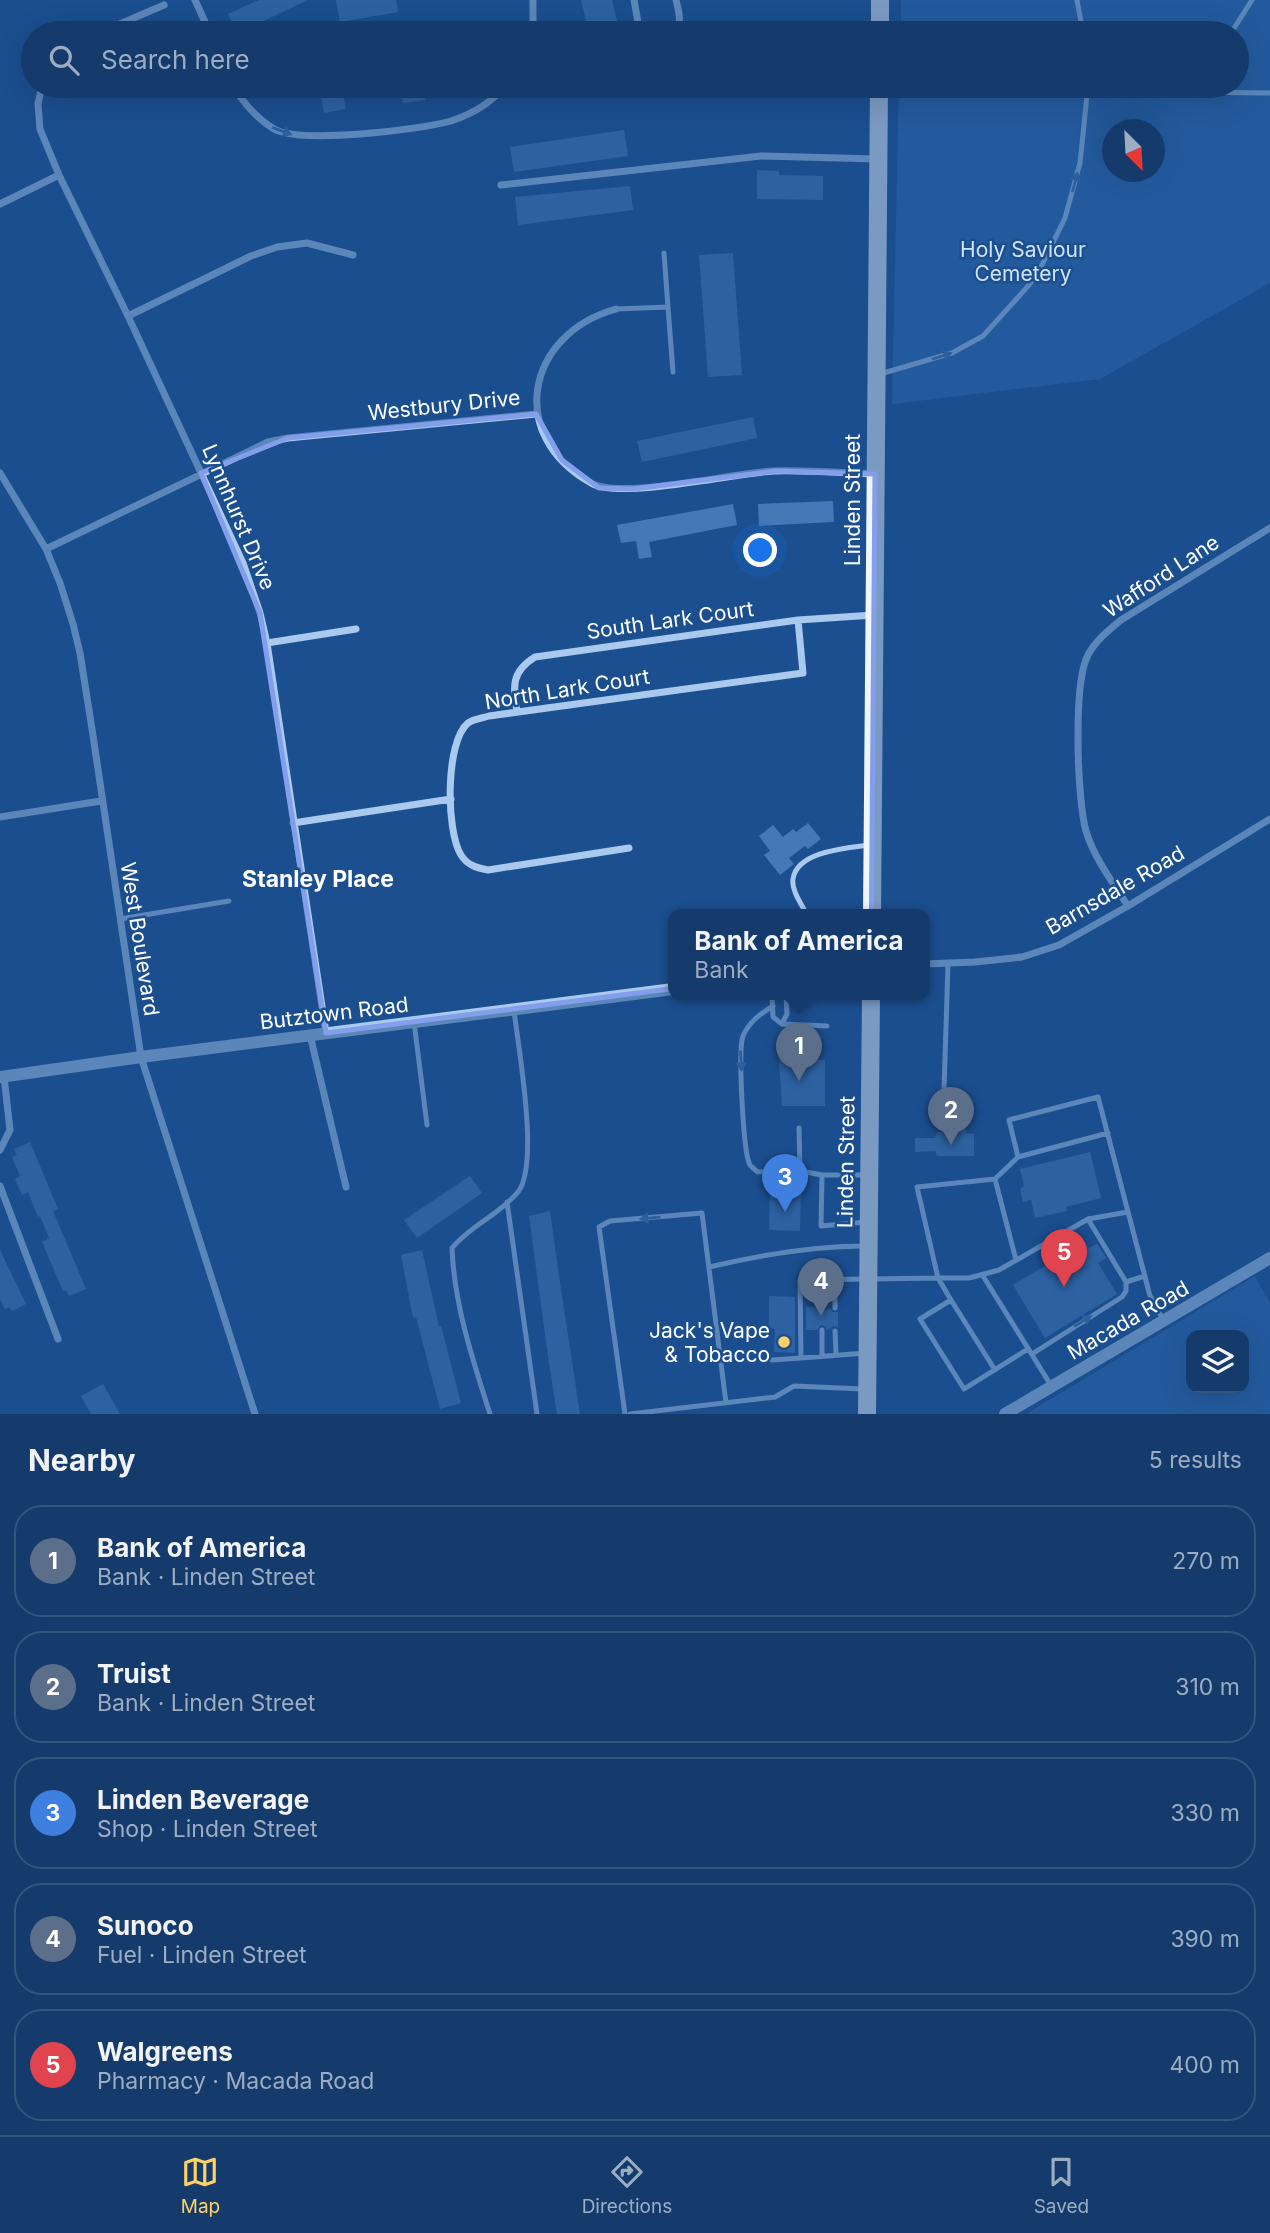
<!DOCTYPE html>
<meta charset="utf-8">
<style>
:root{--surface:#143b6b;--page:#214673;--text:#f1f3f6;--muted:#9dadc1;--line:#33557e;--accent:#ffd166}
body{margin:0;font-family:Inter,sans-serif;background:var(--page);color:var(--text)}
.controls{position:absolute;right:21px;bottom:21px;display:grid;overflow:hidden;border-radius:14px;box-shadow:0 7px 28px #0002}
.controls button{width:63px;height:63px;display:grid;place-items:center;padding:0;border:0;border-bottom:2px solid var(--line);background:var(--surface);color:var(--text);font:35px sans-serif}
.compass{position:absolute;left:1102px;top:119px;width:63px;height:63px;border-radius:50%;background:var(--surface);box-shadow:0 7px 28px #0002;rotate:156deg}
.you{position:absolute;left:761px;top:551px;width:24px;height:24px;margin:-18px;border:5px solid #fff;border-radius:50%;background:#1a73e8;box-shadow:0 0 0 10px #1a73e833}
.badge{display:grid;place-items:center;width:46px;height:46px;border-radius:50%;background:var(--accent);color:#fff;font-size:23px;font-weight:700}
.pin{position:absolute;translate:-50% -58px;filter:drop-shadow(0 2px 4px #0008)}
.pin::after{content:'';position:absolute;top:37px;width:24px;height:21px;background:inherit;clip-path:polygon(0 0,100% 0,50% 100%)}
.popup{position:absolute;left:668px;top:909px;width:262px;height:91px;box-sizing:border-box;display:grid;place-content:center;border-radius:14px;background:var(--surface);filter:drop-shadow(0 2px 5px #0005);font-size:23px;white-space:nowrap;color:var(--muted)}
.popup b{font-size:26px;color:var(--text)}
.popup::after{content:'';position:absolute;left:50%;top:100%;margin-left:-14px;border:14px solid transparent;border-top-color:var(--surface)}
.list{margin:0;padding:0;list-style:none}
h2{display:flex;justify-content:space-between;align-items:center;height:91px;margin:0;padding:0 28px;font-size:30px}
h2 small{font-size:23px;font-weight:400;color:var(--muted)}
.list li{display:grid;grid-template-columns:46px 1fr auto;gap:21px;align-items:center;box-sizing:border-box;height:112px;margin:0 14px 14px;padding:0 14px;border:2px solid var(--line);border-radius:28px}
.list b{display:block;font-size:26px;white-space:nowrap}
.list p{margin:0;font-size:23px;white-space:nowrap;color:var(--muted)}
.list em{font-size:23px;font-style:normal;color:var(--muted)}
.icon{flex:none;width:38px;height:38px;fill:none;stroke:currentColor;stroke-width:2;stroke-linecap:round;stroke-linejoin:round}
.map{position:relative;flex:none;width:1270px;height:1414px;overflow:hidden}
.search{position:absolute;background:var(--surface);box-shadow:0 7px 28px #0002;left:21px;right:21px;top:21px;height:77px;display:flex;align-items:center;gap:18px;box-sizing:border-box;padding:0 24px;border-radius:38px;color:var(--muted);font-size:26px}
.sheet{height:721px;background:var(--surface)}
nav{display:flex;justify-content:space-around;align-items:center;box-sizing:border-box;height:98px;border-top:2px solid var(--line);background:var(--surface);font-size:19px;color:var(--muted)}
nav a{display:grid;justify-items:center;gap:4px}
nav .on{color:var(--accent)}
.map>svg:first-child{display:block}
.green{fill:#2e69ad;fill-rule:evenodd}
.building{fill:#4478b7}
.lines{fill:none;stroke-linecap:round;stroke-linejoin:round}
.service{stroke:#a9c9ee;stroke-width:5}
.minor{stroke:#a9c9ee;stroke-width:7}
.tertiary{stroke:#a9c9ee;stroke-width:12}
.primary{stroke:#f0f6ff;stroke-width:18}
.oneway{fill:#4674ac}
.marked{fill:none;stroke:#839eea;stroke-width:5;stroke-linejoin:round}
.poi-dot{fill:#ffd166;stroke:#1b4f8f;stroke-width:2.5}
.labels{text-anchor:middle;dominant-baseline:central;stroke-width:5;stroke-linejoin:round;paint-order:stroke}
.park-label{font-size:21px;fill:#cfe3fa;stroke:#1b4f8f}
.street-label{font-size:21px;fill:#fff;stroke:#1b4f8f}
.poi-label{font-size:21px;fill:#fff;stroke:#1b4f8f;text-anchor:end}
.neighbourhood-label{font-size:23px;font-weight:bold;fill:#fff;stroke:#1b4f8f}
</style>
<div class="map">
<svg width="1270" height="1414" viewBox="0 0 1270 1414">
<rect width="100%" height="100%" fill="#1b4f8f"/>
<path class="green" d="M901,0H1270V283L1100,379L892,404L899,86H1237V33H901ZM1112,130H1154V172H1112Z
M1255,1276L1270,1303V1414H1026ZM1191,1335H1244V1388H1191Z"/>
<path class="building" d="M259,0H308L257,24L261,33H237L228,14Z
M336,0H396L398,12L340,22Z
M581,0H612L620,33H589Z
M319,86H341L346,109L324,113Z
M400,86H422L425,100L403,103Z
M624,130L628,156L514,172L510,147Z
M757,170L779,171V175L823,176V200L757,199Z
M630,186L633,210L518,225L515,197Z
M733,253L742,375L708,377L699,255Z
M753,417L757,438L642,462L637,441Z
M833,501L834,522L759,526L758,504Z
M733,504L737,525L649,542L652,557L639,559L636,541L621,543L617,525Z
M808,823L821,839L808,849L805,846L789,858L794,864L780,875L764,855L770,851L759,836L773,825L783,837L793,829L796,832Z
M779,1059L825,1060V1106H782Z
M944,1123H965L966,1133L974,1134V1156H937L935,1151L915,1152V1138H935L937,1132H945Z
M30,1142L58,1209L53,1211L86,1289L69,1296L66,1290L63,1291L42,1242L49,1238L40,1216L38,1217L28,1192L22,1195L15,1179L20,1176L12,1157L17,1155L14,1149Z
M1090,1152L1101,1198L1066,1207L1067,1211L1035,1218L1031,1200L1023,1202L1020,1189L1024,1186L1020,1169Z
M470,1176L482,1193L417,1238L404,1220Z
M770,1192L801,1193L800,1231L769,1230Z
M550,1211L559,1276L580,1414H557L548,1356L529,1216Z
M1085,1242L1089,1248L1097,1244L1106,1258L1098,1263L1117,1294L1045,1338L1013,1285Z
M0,1250L26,1304L12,1311L9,1307L5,1309L0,1299Z
M422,1250L439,1327L441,1326L461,1403L440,1409L416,1317L413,1318L401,1255Z
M769,1296L795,1297V1353L774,1352L775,1329L769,1328Z
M806,1307H817L822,1312L830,1308L832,1312H838V1327L833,1326L827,1330L825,1326L821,1325L817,1330H806Z
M103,1384L120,1414H91L81,1396Z"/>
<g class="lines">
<path class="service" d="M1077,0L1083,33
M1231,33L1252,0
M1088,91L1270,93
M664,253L668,307
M616,309L668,307L673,372
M880,374L952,353L983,336L1029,285L1041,267L1065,218L1080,163L1088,86
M807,915C802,905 791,890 793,879C797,851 848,848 869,845
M120,919L229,901
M772,995L773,1017L782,1024L787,1014L786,995
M773,1006C760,1014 749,1022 743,1036C738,1049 743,1153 750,1165C751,1166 757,1172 758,1172L800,1171L822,1175L821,1226L866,1222
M414,1022L427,1125
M782,1024L827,1026
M944,1090L948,964
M799,1128L800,1171
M1018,1157L1108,1133
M822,1175H868
M995,1179L1016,1260
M507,1202L537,1414
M709,1267C760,1255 811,1246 865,1246
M983,1276L1052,1387
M938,1278L951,1300L920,1319L964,1389L1028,1349
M938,1278H969L999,1270L1088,1219L1128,1212
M820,1279L822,1307
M835,1279V1308
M1126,1282L1145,1276
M951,1300L995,1370
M822,1330V1355
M835,1331L836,1354
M866,1353L801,1358L800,1280L938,1278L917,1187L995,1179L1018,1157L1009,1120L1098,1097L1150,1296L1164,1321
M1032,1354L1122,1297L1126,1291V1282L1088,1219
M772,1360L801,1358
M490,1414C473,1361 454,1304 452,1248C471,1225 499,1215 518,1192C540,1164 518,1047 514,1010
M625,1414L599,1227L610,1221L702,1213L726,1403
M630,1414L775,1397L794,1386L863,1389"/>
<path class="minor" d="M195,0L210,33
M634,0L639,28L643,33
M99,33L164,5
M533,33V0
M673,33C683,23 679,13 676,0
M42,86L38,104L40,129L59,175L128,316L243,563L260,613L267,643L326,1033
M233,86C243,102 257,119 274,129C301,144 419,130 451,121C472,114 491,104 504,86
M501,185L761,156L878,159
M0,204L59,175
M616,309C526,334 506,436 591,483C620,500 733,473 774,471C808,470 842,473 875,474
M128,316L251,256L277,247L307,243L353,255
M0,473L46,549L60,583L73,624L80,653L92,729L141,1057L255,1414
M46,549L268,442L288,438L536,414
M267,643L356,629
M517,712C513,686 511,672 535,657L798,620L874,615
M0,817L101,801
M293,823L451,799
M629,848L488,870C477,868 467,865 461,855C446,831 445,742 468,723C473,719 483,718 489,716L803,673L798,620
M1128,906C1113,883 1094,858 1086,831C1077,799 1073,683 1088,655C1096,640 1109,630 1121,620L1270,528
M925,964L975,962L1022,957L1059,945L1128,906L1270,819
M310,1035L346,1187
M0,1150L10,1130L4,1077
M0,1186L58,1339"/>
<path class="tertiary" d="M0,1077L141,1057L673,989
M1005,1414L1270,1258"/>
<path class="primary" d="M880,33V0
M872,915L879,86
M867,1414L871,995"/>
</g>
<defs><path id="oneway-solid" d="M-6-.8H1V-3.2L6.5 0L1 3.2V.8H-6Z" transform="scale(1.75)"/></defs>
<g class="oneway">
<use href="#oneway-solid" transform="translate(282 131) rotate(20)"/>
<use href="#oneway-solid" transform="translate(1075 182) rotate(-75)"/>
<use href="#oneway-solid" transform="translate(942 356) rotate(-18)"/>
<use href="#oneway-solid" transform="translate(741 1061) rotate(87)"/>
<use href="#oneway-solid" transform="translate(650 1218) rotate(175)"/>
<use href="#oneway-solid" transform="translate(1083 1321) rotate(-32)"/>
</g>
<path d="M0 0H1270V1414H0ZM536,414L562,460L599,488L633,489L776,471L875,474L871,963L326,1033L260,613L201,473L288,438Z" fill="#1b4f8f" fill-opacity=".55" fill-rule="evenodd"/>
<path class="marked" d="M536,414L562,460L599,488L633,489L776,471L875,474L871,963L326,1033L260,613L201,473L288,438Z"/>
<circle class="poi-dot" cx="784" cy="1342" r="7"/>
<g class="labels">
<g class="park-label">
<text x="1023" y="249">Holy Saviour<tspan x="1023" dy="24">Cemetery</tspan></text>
</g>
<g class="street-label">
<text transform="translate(444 405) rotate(-6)">Westbury Drive</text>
<text transform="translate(852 500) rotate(-90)">Linden Street</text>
<text transform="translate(239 517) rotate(67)">Lynnhurst Drive</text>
<text transform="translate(1161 576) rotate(-33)">Wafford Lane</text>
<text transform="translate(670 620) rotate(-8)">South Lark Court</text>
<text transform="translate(567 689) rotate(-9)">North Lark Court</text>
<text transform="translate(1115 890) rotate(-30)">Barnsdale Road</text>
<text transform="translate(140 939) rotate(81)">West Boulevard</text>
<text transform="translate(334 1013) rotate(-7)">Butztown Road</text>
<text transform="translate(846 1162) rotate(-89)">Linden Street</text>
<text transform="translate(1128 1320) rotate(-30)">Macada Road</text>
</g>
<g class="poi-label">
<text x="770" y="1330">Jack's Vape<tspan x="770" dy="24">&amp; Tobacco</tspan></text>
</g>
<g class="neighbourhood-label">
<text x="318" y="879">Stanley Place</text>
</g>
</g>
</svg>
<div class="controls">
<button><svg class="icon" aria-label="layers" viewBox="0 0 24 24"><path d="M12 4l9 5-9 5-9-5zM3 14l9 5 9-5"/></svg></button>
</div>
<svg class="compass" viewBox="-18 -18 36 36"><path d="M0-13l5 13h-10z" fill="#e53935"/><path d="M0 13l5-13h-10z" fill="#9dadc1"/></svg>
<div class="you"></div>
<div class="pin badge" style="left:799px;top:1081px;background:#5c6f8a">1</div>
<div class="popup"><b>Bank of America</b>Bank</div>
<div class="pin badge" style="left:951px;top:1145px;background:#5c6f8a">2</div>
<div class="pin badge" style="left:785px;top:1212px;background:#3f7fe0">3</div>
<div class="pin badge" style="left:821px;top:1316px;background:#5c6f8a">4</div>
<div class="pin badge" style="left:1064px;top:1287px;background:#e0444e">5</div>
<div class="search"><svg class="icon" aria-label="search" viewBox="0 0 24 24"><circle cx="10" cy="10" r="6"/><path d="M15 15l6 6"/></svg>Search here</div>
</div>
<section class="sheet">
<h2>Nearby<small>5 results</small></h2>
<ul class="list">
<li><span class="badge" style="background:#5c6f8a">1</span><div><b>Bank of America</b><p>Bank · Linden Street</p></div><em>270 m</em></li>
<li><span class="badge" style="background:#5c6f8a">2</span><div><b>Truist</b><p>Bank · Linden Street</p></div><em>310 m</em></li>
<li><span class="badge" style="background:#3f7fe0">3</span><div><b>Linden Beverage</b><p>Shop · Linden Street</p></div><em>330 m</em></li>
<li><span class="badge" style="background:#5c6f8a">4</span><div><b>Sunoco</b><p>Fuel · Linden Street</p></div><em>390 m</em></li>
<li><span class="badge" style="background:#e0444e">5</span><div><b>Walgreens</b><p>Pharmacy · Macada Road</p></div><em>400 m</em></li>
</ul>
</section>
<nav>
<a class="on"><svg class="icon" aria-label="map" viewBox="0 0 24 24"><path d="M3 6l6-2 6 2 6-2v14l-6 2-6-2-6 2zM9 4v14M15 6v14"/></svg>Map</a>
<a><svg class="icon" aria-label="directions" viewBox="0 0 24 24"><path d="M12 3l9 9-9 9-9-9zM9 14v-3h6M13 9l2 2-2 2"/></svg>Directions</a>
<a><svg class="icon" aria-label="saved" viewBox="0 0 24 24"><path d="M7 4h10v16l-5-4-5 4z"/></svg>Saved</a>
</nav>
